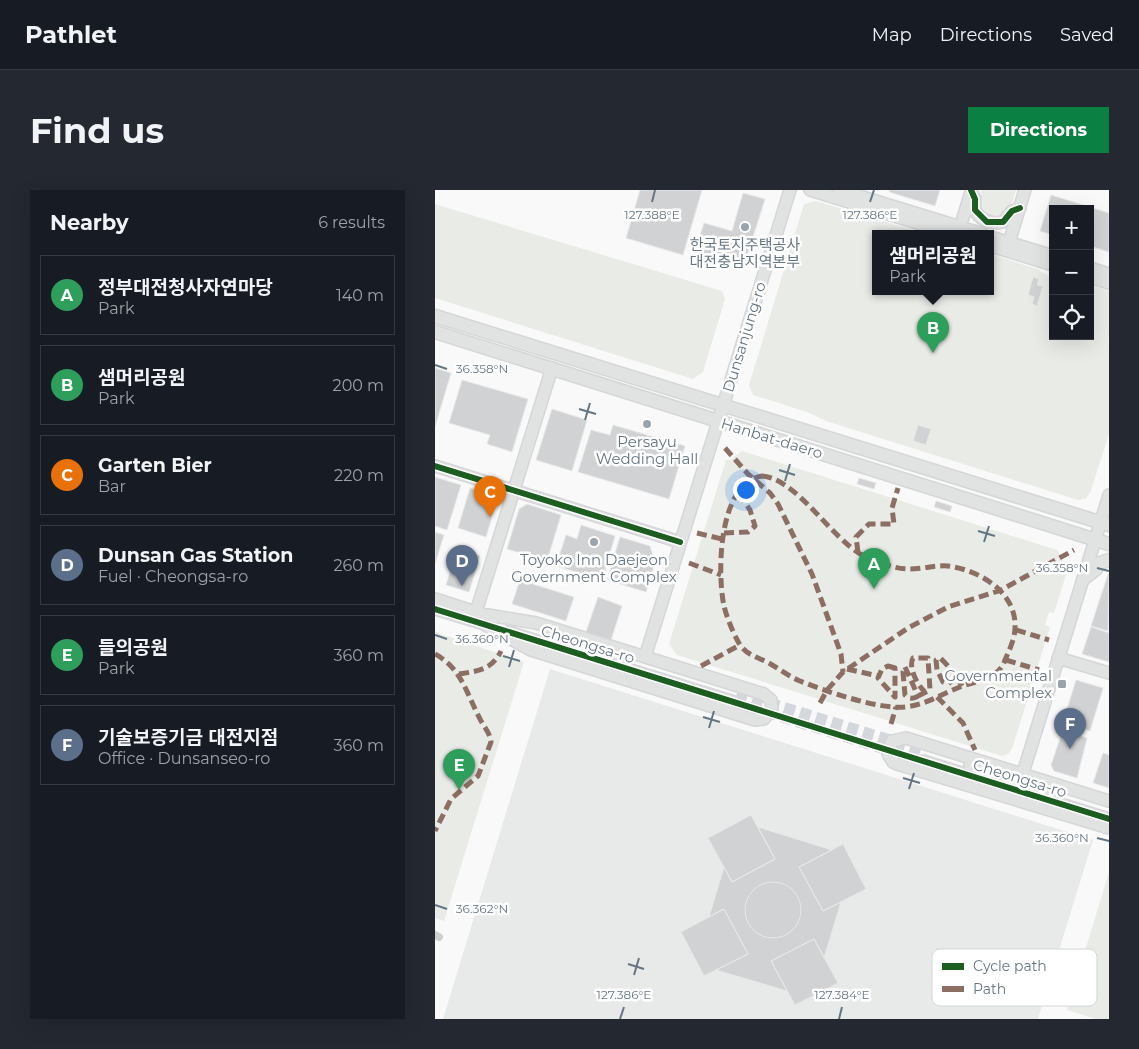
<!DOCTYPE html>
<meta charset="utf-8">
<style>
:root{--surface:#171b24;--page:#242831;--text:#f1f3f6;--muted:#9ea1a6;--line:#363941;--accent:#0b8043}
body{margin:0;font-family:Montserrat,"Noto Sans KR",sans-serif;background:var(--page);color:var(--text)}
.controls{position:absolute;right:15px;top:15px;display:grid;overflow:hidden;border-radius:0px;box-shadow:0 5px 20px #0002}
.controls button{width:45px;height:45px;display:grid;place-items:center;padding:0;border:0;border-bottom:1px solid var(--line);background:var(--surface);color:var(--text);font:25px sans-serif}
.you{position:absolute;left:310px;top:299px;width:18px;height:18px;margin:-12px;border:4px solid #fff;border-radius:50%;background:#1a73e8;box-shadow:0 0 0 8px #1a73e833}
.badge{display:grid;place-items:center;width:32px;height:32px;border-radius:50%;background:var(--accent);color:#fff;font-size:16px;font-weight:700}
.pin{position:absolute;translate:-50% -41px;filter:drop-shadow(0 1px 2px #0008)}
.pin::after{content:'';position:absolute;top:26px;width:18px;height:15px;background:inherit;clip-path:polygon(0 0,100% 0,50% 100%)}
.popup{position:absolute;left:437px;top:40px;width:122px;height:65px;box-sizing:border-box;display:grid;place-content:center;border-radius:0px;background:var(--surface);filter:drop-shadow(0 1px 4px #0005);font-size:16px;white-space:nowrap;color:var(--muted)}
.popup b{font-size:19px;color:var(--text)}
.popup::after{content:'';position:absolute;left:50%;top:100%;margin-left:-10px;border:10px solid transparent;border-top-color:var(--surface)}
.list{margin:0;padding:0;list-style:none}
h2{display:flex;justify-content:space-between;align-items:center;height:65px;margin:0;padding:0 20px;font-size:21px}
h2 small{font-size:16px;font-weight:400;color:var(--muted)}
.list li{display:grid;grid-template-columns:32px 1fr auto;gap:15px;align-items:center;box-sizing:border-box;height:80px;margin:0 10px 10px;padding:0 10px;border:1px solid var(--line);border-radius:0px}
.list b{display:block;font-size:19px;white-space:nowrap}
.list p{margin:0;font-size:16px;white-space:nowrap;color:var(--muted)}
.list em{font-size:16px;font-style:normal;color:var(--muted)}
.icon{flex:none;width:28px;height:28px;fill:none;stroke:currentColor;stroke-width:2;stroke-linecap:round;stroke-linejoin:round}
.map{position:relative;flex:none;width:674px;height:829px;overflow:hidden;border-radius:0px}
header{display:flex;align-items:center;gap:30px;box-sizing:border-box;height:70px;padding:0 25px;background:var(--surface);border-bottom:1px solid var(--line)}
header strong{font-size:24px}
nav{display:flex;gap:28px;margin-inline-start:auto;font-size:18px}
.intro{display:flex;align-items:center;justify-content:space-between;box-sizing:border-box;height:120px;padding:0 30px}
h1{margin:0;font-size:35px}
.button{padding:12px 22px;border-radius:0px;background:var(--accent);color:#fff;font-size:18px;font-weight:700}
main{display:flex;gap:30px;padding:0 30px}
aside{flex:1;background:var(--surface);border-radius:0px;box-shadow:0 5px 20px #0002}
.map>svg:first-child{display:block}
.built{fill:#e8e9e9}
.green{fill:#e8ebe6}
.building{fill:#d0d2d3;stroke:#e8e8e8}
.lines{fill:none;stroke-linecap:round;stroke-linejoin:round}
.secondary-tunnel{stroke:#d4d8dc;stroke-width:11;stroke-dasharray:11 5.5;stroke-linecap:butt}
.secondary-casing{stroke:#d5d6d7;stroke-width:14}
.primary-casing{stroke:#d5d6d7;stroke-width:15}
.street{stroke:#cecfd0;stroke-width:8}
.secondary{stroke:#e1e2e2;stroke-width:11}
.primary{stroke:#e1e2e2;stroke-width:12}
.quiet{stroke:#8d6e63;stroke-width:5;stroke-dasharray:10 5;stroke-linecap:butt}
.cycleway-casing{stroke:#fff;stroke-width:9}
.cycleway{stroke:#1b5e20;stroke-width:6}
.ticks{fill:none;stroke:#657683;stroke-width:2}
.poi-dot{fill:#99a4ac;stroke:#fff;stroke-width:2}
.labels{text-anchor:middle;dominant-baseline:central;stroke-width:5;stroke-linejoin:round;paint-order:stroke}
.poi-label{font-size:15px;fill:#657683;stroke:#fff}
.street-label{font-size:15px;fill:#657683;stroke:#fff}
.key{fill:#fff;stroke:#d1d6da;stroke-width:1}
.key-label{font-size:14px;fill:#657683}
.ticks-label{font-size:12px;text-anchor:middle;fill:#657683;stroke:#fff;stroke-width:5;stroke-linejoin:round;paint-order:stroke}
</style>
<header>
<strong>Pathlet</strong>
<nav><a>Map</a><a>Directions</a><a>Saved</a></nav>
</header>
<div class="intro"><h1>Find us</h1><a class="button">Directions</a></div>
<main>
<aside>
<h2>Nearby<small>6 results</small></h2>
<ul class="list">
<li><span class="badge" style="background:#2e9e5b">A</span><div><b>정부대전청사자연마당</b><p>Park</p></div><em>140 m</em></li>
<li><span class="badge" style="background:#2e9e5b">B</span><div><b>샘머리공원</b><p>Park</p></div><em>200 m</em></li>
<li><span class="badge" style="background:#e8710a">C</span><div><b>Garten Bier</b><p>Bar</p></div><em>220 m</em></li>
<li><span class="badge" style="background:#5c6f8a">D</span><div><b>Dunsan Gas Station</b><p>Fuel · Cheongsa-ro</p></div><em>260 m</em></li>
<li><span class="badge" style="background:#2e9e5b">E</span><div><b>들의공원</b><p>Park</p></div><em>360 m</em></li>
<li><span class="badge" style="background:#5c6f8a">F</span><div><b>기술보증기금 대전지점</b><p>Office · Dunsanseo-ro</p></div><em>360 m</em></li>
</ul>
</aside>
<div class="map">
<svg width="674" height="829" viewBox="0 0 674 829">
<rect width="100%" height="100%" fill="#f9f9f9"/>
<path class="built" d="M115,479L658,650L603,829H8Z"/>
<path class="green" d="M547,0H581L575,19L566,29L546,24L543,11Z
M381,11L491,44H440V102H556V64L602,79L618,89V146H655V95L674,101V244L655,303L650,309L643,310L391,231L372,222L318,205L314,195L369,14Z
M0,14L287,101L290,109L268,182L258,189L0,108Z
M307,261L622,360L628,371L635,372L619,423L614,422L610,435L615,437L577,559L573,564L567,566L242,465L234,454L291,270H295Z
M0,442L89,472L9,731L0,728Z
M674,682V829H661L632,820Z"/>
<path class="building" d="M205,0H267L248,65L191,48Z
M455,0H505L500,16L454,2Z
M308,3L330,9L309,76L260,61L269,33L297,41Z
M616,5L674,23V62L655,56V19H618V45L605,41Z
M598,87L604,89L602,95L608,96L602,116L597,114L599,107L593,105Z
M0,178L16,183L0,237Z
M27,190L93,209L77,262L52,254L55,245L14,233Z
M117,219L152,230L137,281L101,270Z
M178,235L250,256L234,309L143,282L156,240L175,245Z
M483,235L496,239L491,255L478,251Z
M0,287L26,295L12,340L0,336Z
M424,288L441,293L439,299L422,294Z
M35,298L63,307L51,347L23,338Z
M501,311L517,316L515,322L499,317Z
M92,314L126,325L112,371L72,359L84,319Z
M146,335L180,346L167,390L121,376L131,345L142,349Z
M0,342L9,345L0,374Z
M185,347L215,356L220,373L211,402L172,390Z
M22,359L45,366L34,402L11,395Z
M673,384H674L673,441L656,436Z
M85,390L139,407L131,431L77,414Z
M163,407L187,416L176,450L151,442Z
M656,437L674,443V472L647,464Z
M641,490L668,498L655,541L628,532Z
M628,540L652,548L642,588L619,581L616,575Z
M668,563L674,565V598L658,593Z
M316,625L340,669L297,692L273,648Z
M323,637L397,660L364,677L388,721L406,712L389,768L379,749L336,771L352,801L281,780L313,764L289,719L274,727L289,677L297,692L340,669Z
M408,654L431,699L388,721L364,677Z
M310 720a28 28 0 1 1 56 0a28 28 0 1 1-56 0Z
M289,719L313,764L269,786L246,742Z
M379,749L403,793L360,815L336,771Z"/>
<g class="lines">
<path class="secondary-tunnel" d="M302,503L491,561
M299,512L488,571"/>
<g class="secondary-casing">
<path id="secondary" d="M375,0L518,44
M405,0L548,44
M536,1L540,9C536,27 553,35 568,32L577,21L585,18
M523,44L536,2
M556,47L618,66
M556,56L618,75
M572,59L590,0
M655,78L674,84
M655,87L674,93
M0,276L245,352
M0,409L59,428
M0,419L56,436
M41,422L117,178
M50,435L96,460L320,530L329,529L337,519L336,510L329,504L101,433L53,425
M73,442L299,512
M210,467L355,0
M623,468L674,483
M488,571L674,629
M535,575L620,601
M588,583L674,305
M674,611L471,548L457,551L453,564L458,572L462,574L674,638"/>
</g>
<g class="primary-casing">
<path id="primary" d="M0,126L674,335
M0,142L674,354
M648,389L661,379L663,374L674,370"/>
</g>
<path class="street" d="M0,745L4,747"/>
<use href="#secondary" class="secondary"/>
<use href="#primary" class="primary"/>
<path class="quiet" d="M290,258L313,284L335,303L343,314L377,384L406,464L408,482
M327,286C362,289 395,347 427,365C441,372 459,379 475,379C488,379 500,375 513,376C544,380 582,402 580,438C580,448 574,461 570,470C568,477 563,482 557,486C547,491 536,493 525,497C507,504 490,515 470,517C445,520 390,501 365,491C353,486 343,478 332,472C322,467 312,465 305,455C298,443 292,428 289,416C282,383 283,293 327,286Z
M262,343L287,349
M289,343L313,342L320,336L315,320L303,302
M423,362L421,347L434,334H459L457,318L463,298
M254,373L286,385
M581,440L614,450
M0,464C26,478 31,502 44,527C48,536 55,542 56,552L43,586L16,609L0,641
M571,470L604,480
M266,476L305,455
M453,476L460,478V507L443,488L447,479Z
M470,477L483,506C479,509 473,509 470,505L468,482Z
M412,479L443,486
M24,484C43,481 57,480 66,461
M521,487L513,494L508,492L502,480L501,470L505,468C514,476 521,486 527,496
M483,506L495,500L493,468H478C473,477 482,494 489,501
M502,507L528,533L540,560
M385,513L392,500L408,482L473,438L513,417L566,400L639,360
M456,534L461,517"/>
<g class="cycleway-casing">
<path id="cycleway" d="M536,0L540,9V20L552,32H568L577,21L585,18
M0,276L245,352
M0,419L674,629"/>
</g>
<use href="#cycleway" class="cycleway"/>
</g>
<path class="ticks" d="M217,12L220,0M435,12L439,0M0,175L12,179M144,219L161,224M150,230L155,213M344,280L360,285M350,291L355,274M543,341L560,346M549,352L554,336M662,378L674,381M0,445L12,449M68,466L85,471M74,477L79,460M268,527L285,532M274,538L279,521M468,588L485,593M474,599L479,583M662,648L674,651M0,715L12,719M193,774L209,779M199,785L204,768M185,829L189,817M404,829L407,817"/>
<g class="poi-dot">
<circle cx="310" cy="37" r="5"/>
<circle cx="212" cy="234" r="5"/>
<circle cx="159" cy="352" r="5"/>
<rect x="622" y="489" width="10" height="10" rx="2.5"/>
</g>
<g class="labels">
<g class="poi-label">
<text x="310" y="54">한국토지주택공사<tspan x="310" dy="17">대전충남지역본부</tspan></text>
<text x="212" y="251">Persayu<tspan x="212" dy="17">Wedding Hall</tspan></text>
<text x="159" y="369">Toyoko Inn Daejeon<tspan x="159" dy="17">Government Complex</tspan></text>
<text x="617" y="485" text-anchor="end">Governmental<tspan x="617" dy="17">Complex</tspan></text>
</g>
<g class="street-label">
<text transform="translate(309 147) rotate(-73)">Dunsanjung-ro</text>
<text transform="translate(337 248) rotate(17)">Hanbat-daero</text>
<text transform="translate(153 454) rotate(17)">Cheongsa-ro</text>
<text transform="translate(585 588) rotate(17)">Cheongsa-ro</text>
</g>
</g>
<rect x="497" y="759" width="165" height="57" rx="8" class="key"/>
<rect x="507" y="773" width="22" height="7" fill="#1b5e20"/>
<rect x="507" y="796" width="22" height="6" fill="#8d6e63"/>
<g class="key-label">
<text x="538" y="781">Cycle path</text>
<text x="538" y="804">Path</text>
</g>
<g class="ticks-label">
<text x="217" y="29">127.388°E</text>
<text x="435" y="29">127.386°E</text>
<text x="47" y="183">36.358°N</text>
<text x="627" y="382">36.358°N</text>
<text x="47" y="453">36.360°N</text>
<text x="627" y="652">36.360°N</text>
<text x="47" y="723">36.362°N</text>
<text x="189" y="809">127.386°E</text>
<text x="407" y="809">127.384°E</text>
</g>
</svg>
<div class="controls">
<button>+</button>
<button>−</button>
<button><svg class="icon" aria-label="locate" viewBox="0 0 24 24"><circle cx="12" cy="12" r="6"/><path d="M12 2v4M12 18v4M2 12h4M18 12h4"/></svg></button>
</div>
<div class="you"></div>
<div class="pin badge" style="left:439px;top:399px;background:#2e9e5b">A</div>
<div class="pin badge" style="left:498px;top:163px;background:#2e9e5b">B</div>
<div class="popup"><b>샘머리공원</b>Park</div>
<div class="pin badge" style="left:55px;top:327px;background:#e8710a">C</div>
<div class="pin badge" style="left:27px;top:396px;background:#5c6f8a">D</div>
<div class="pin badge" style="left:24px;top:600px;background:#2e9e5b">E</div>
<div class="pin badge" style="left:635px;top:559px;background:#5c6f8a">F</div>
</div>
</main>
